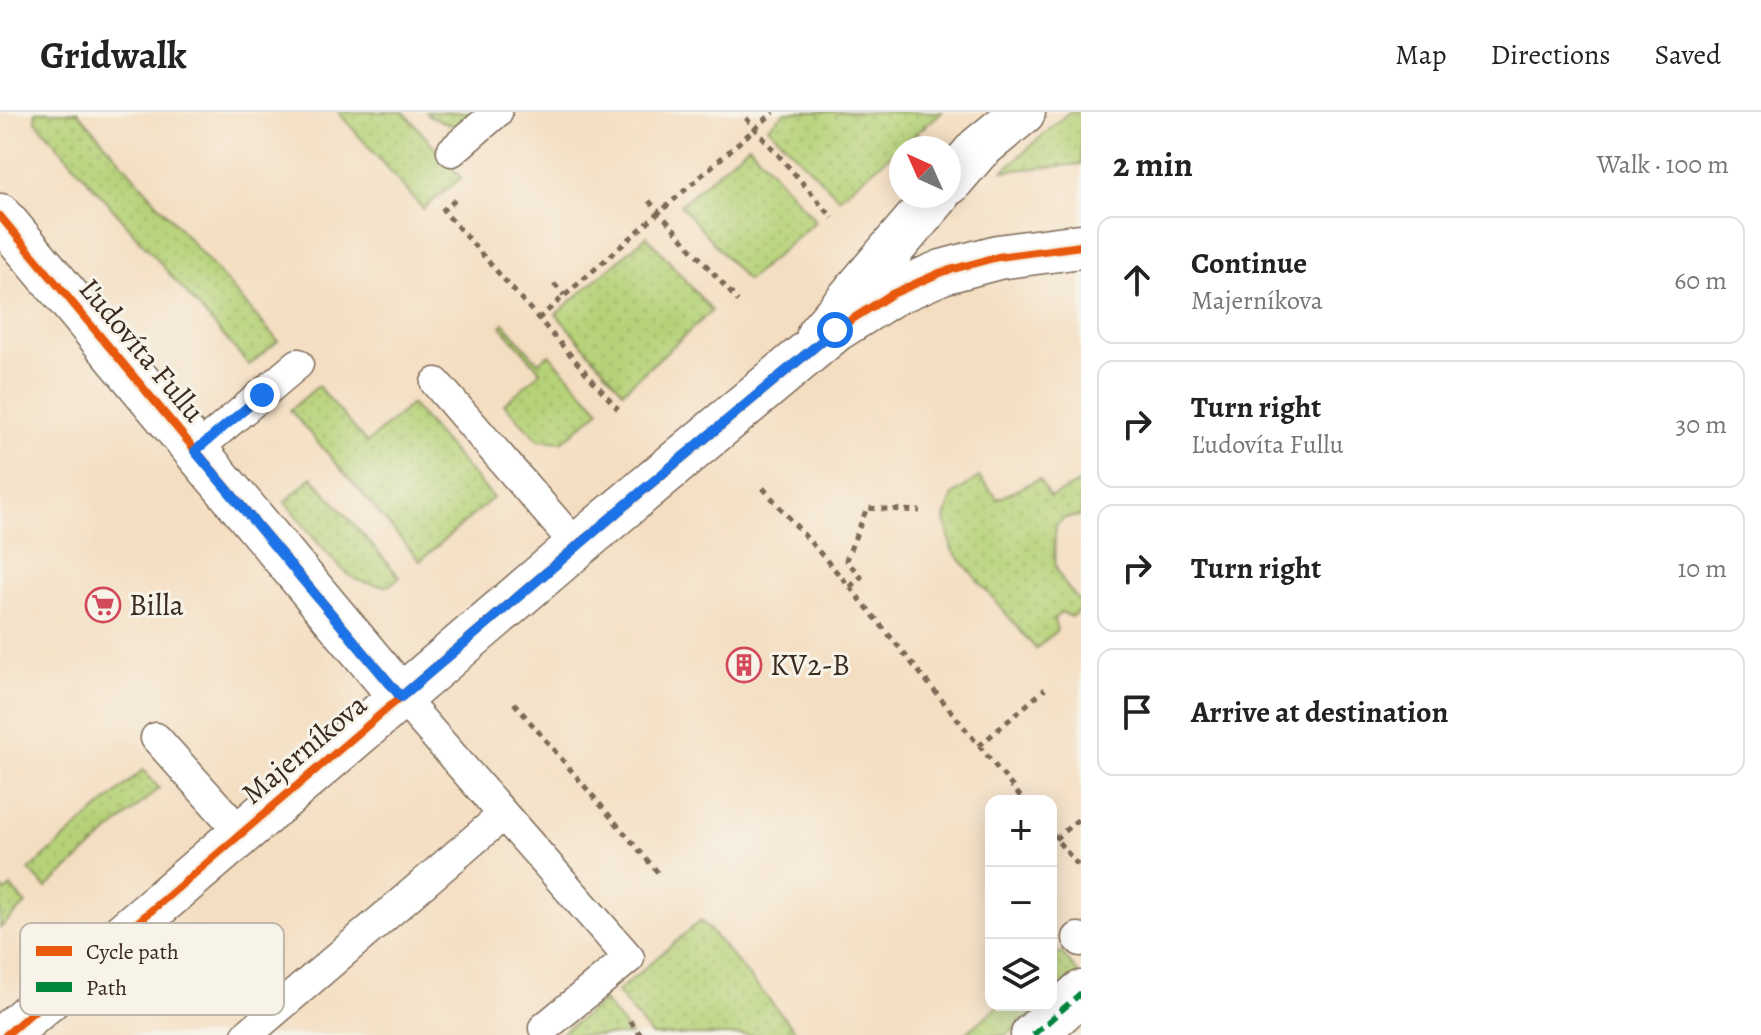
<!DOCTYPE html>
<meta charset="utf-8">
<style>
:root{--surface:#fff;--page:#f2f2f2;--text:#222;--muted:#767676;--line:#e0e0e0}
body{margin:0;font-family:Alegreya,serif;background:var(--page);color:var(--text)}
.controls{position:absolute;right:24px;bottom:24px;display:grid;overflow:hidden;border-radius:16px;box-shadow:0 4px 20px #0003}
.controls button{width:72px;height:72px;display:grid;place-items:center;padding:0;border:0;border-bottom:2px solid var(--line);background:var(--surface);color:var(--text);font:40px sans-serif}
.compass{position:absolute;left:889px;top:24px;width:72px;height:72px;border-radius:50%;background:var(--surface);box-shadow:0 4px 20px #0003;rotate:315deg}
.stop{position:absolute;width:24px;height:24px;margin:-18px;border:6px solid #1a73e8;border-radius:50%;background:#fff}
.stop.end{background:#1a73e8;border-color:#fff;box-shadow:0 2px 8px #0008}
.list{margin:0;padding:0;list-style:none}
h2{display:flex;justify-content:space-between;align-items:center;height:104px;margin:0;padding:0 32px;font-size:34px}
h2 small{font-size:26px;font-weight:400;color:var(--muted)}
.list li{display:grid;grid-template-columns:52px 1fr auto;gap:24px;align-items:center;box-sizing:border-box;height:128px;margin:0 16px 16px;padding:0 16px;border:2px solid var(--line);border-radius:16px}
.list b{display:block;font-size:30px;white-space:nowrap}
.list p{margin:0;font-size:26px;white-space:nowrap;color:var(--muted)}
.list em{font-size:26px;font-style:normal;color:var(--muted)}
.icon{flex:none;width:44px;height:44px;fill:none;stroke:currentColor;stroke-width:2;stroke-linecap:round;stroke-linejoin:round}
.map{position:relative;flex:none;width:1081px;height:923px;overflow:hidden}
header{display:flex;align-items:center;gap:48px;box-sizing:border-box;height:112px;padding:0 40px;background:var(--surface);border-bottom:2px solid var(--line)}
header strong{font-size:38px}
nav{display:flex;gap:44px;margin-inline-start:auto;font-size:28px}
main{display:flex}
aside{flex:1;background:var(--surface)}
.map>svg:first-child{display:block}
.grass{fill:url(#grass-dots);stroke:#787e4b;stroke-width:2}
.lines{fill:none;stroke-linecap:round;stroke-linejoin:round}
.service-casing{stroke:#7c6957;stroke-width:33}
.pedestrian-casing{stroke:#7c6957;stroke-width:47}
.minor-casing{stroke:#7c6957;stroke-width:47}
.tertiary-casing{stroke:#7c6957;stroke-width:47}
.path{stroke:#7c6957;stroke-width:5;stroke-dasharray:6 6;stroke-linecap:butt}
.service{stroke:#fff;stroke-width:30}
.pedestrian{stroke:#fff;stroke-width:44}
.minor{stroke:#fff;stroke-width:44}
.tertiary{stroke:#fff;stroke-width:44}
.quiet{stroke:#00873e;stroke-width:6;stroke-dasharray:12 6;stroke-linecap:butt}
.cycleway-casing{stroke:#f7f3e8;stroke-width:13}
.cycleway{stroke:#e8590c;stroke-width:8}
.route{stroke:#1a73e8;stroke-width:10}
.labels{text-anchor:middle;dominant-baseline:central;stroke-width:6;stroke-linejoin:round;paint-order:stroke}
.street-label{font-size:30px;fill:#3b2a1e;stroke:#f7f3e8}
.poi-label{font-size:30px;fill:#3b2a1e;stroke:#f7f3e8;text-anchor:start}
.key{fill:#f7f3e8;stroke:#bfb7ab;stroke-width:2}
.key-label{font-size:22px;fill:#3b2a1e}
</style>
<header>
<strong>Gridwalk</strong>
<nav><a>Map</a><a>Directions</a><a>Saved</a></nav>
</header>
<main>
<div class="map">
<svg width="1081" height="923" viewBox="0 0 1081 923">
<defs>
<pattern id="grass-dots" width="8" height="8" patternUnits="userSpaceOnUse" patternTransform="scale(2)"><rect width="8" height="8" fill="#b6d278"/><path d="M2 2h.1M6 6h.1" fill="none" stroke="#9db467" stroke-width="1.8" stroke-linecap="round"/></pattern>
</defs>
<rect width="100%" height="100%" fill="#f7f3e8"/>
<filter id="ink" filterUnits="userSpaceOnUse"><feTurbulence type="fractalNoise" baseFrequency=".0125" numOctaves="2"/><feDisplacementMap in="SourceGraphic" scale="16" xChannelSelector="R" yChannelSelector="G"/><feConvolveMatrix kernelMatrix="1 2 1 2 8 2 1 2 1" color-interpolation-filters="sRGB"/></filter>
<filter id="wash" filterUnits="userSpaceOnUse"><feTurbulence type="fractalNoise" baseFrequency=".006" numOctaves="4" result="noise"/><feDisplacementMap in="SourceGraphic" scale="32" xChannelSelector="R" yChannelSelector="G"/><feGaussianBlur stdDeviation="1.8" result="paint"/><feColorMatrix in="noise" values="0 0 0 0 0 0 0 0 0 0 0 0 0 0 0 0 0 1.4 0 .05"/><feComposite in="paint" operator="in"/></filter>
<g filter="url(#wash)">
<rect width="100%" height="100%" fill="#f4dec1"/>
<path class="grass" d="M35,0H78L278,229L249,253L36,9Z
M338,0H404L461,66L423,97Z
M426,0H480L461,17L430,4Z
M785,0H942L839,86L768,15Z
M1069,0H1081V52L1003,59Z
M749,33L816,109L747,169L680,93Z
M647,124L712,199L623,279L556,202Z
M504,211L538,250L549,242L600,298L562,330L538,328L504,292L541,260L501,214Z
M318,274L367,331L411,292L493,386L420,449L290,298Z
M312,365L400,465L388,474C378,473 367,472 357,468C335,457 303,410 285,390Z
M979,365L998,387L1039,367L1050,385L1081,370V404L1065,406L1056,413C1052,455 1054,460 1081,492V496L1072,505L1061,500L1054,507L1057,518L1036,537L952,438L945,406L953,383Z
M143,658L159,676L46,776L29,758Z
M0,774L5,780L11,775L26,792L0,816Z
M701,808L799,923H651L617,880Z
M1061,840L1079,862L1051,886V849Z
M604,889L631,923H559Z
M999,893H1043L1007,923H964Z"/>
</g>
<g filter="url(#ink)">
<g class="lines">
<g class="service-casing">
<path id="service" d="M452,39L497,0
M436,271L577,434
M195,339L298,252
M401,585L629,846L544,916
M156,626L241,721
M1078,826L1081,829
M247,923L503,703"/>
</g>
<g class="pedestrian-casing">
<path id="pedestrian" d="M1033,923L1081,881"/>
</g>
<g class="minor-casing">
<path id="minor" d="M949,71L978,37L1023,0
M0,104L401,585
M819,222L937,84"/>
</g>
<g class="tertiary-casing">
<path id="tertiary" d="M6,923L577,434L835,218L892,182L942,160L998,145L1081,134"/>
</g>
<path class="path" d="M746,6L833,106
M455,88L443,98L618,297
M649,89L738,189
M554,172L564,183
M538,207L774,0
M763,376L850,475L1024,689
M850,475L861,465L846,448L867,396L920,399
M514,591L660,763
M979,634L1045,577
M1051,721L1081,757
M1055,727L1081,705
M630,909L641,923"/>
<use href="#service" class="service"/>
<use href="#pedestrian" class="pedestrian"/>
<use href="#minor" class="minor"/>
<use href="#tertiary" class="tertiary"/>
<path class="quiet" d="M1033,923L1081,881"/>
<g class="cycleway-casing">
<path id="cycleway" d="M0,104L401,585
M6,923L577,434L835,218L892,182L942,160L998,145L1081,134"/>
</g>
<use href="#cycleway" class="cycleway"/>
</g>
</g>
<g class="lines" filter="url(#ink)">
<path class="route" d="M262,283L195,339L401,585L643,378L835,218"/>
</g>
<defs>
<g id="supermarket-ring" transform="scale(1.8)"><circle r="9.5" fill="#f7f3e8" stroke="#d1495b" stroke-width="1.5"/><path d="M-6-5.5h2.5l.6 2H6L4.5 2H-2.5L-4.4-4H-6ZM-1.5 3.2a1.3 1.3 0 1 0 .1 0ZM3 3.2a1.3 1.3 0 1 0 .1 0Z" fill="#d1495b"/></g>
<g id="building-ring" transform="scale(1.8)"><circle r="9.5" fill="#f7f3e8" stroke="#d1495b" stroke-width="1.5"/><path d="M-4-6H4V6H1V3H-1V6H-4ZM-2.5-4.3h1.7v1.8h-1.7ZM.8-4.3h1.7v1.8H.8ZM-2.5-1h1.7V.8h-1.7ZM.8-1h1.7V.8H.8Z" fill="#d1495b"/></g>
</defs>
<g fill-rule="evenodd">
<use href="#supermarket-ring" x="103" y="493"/>
<use href="#building-ring" x="744" y="553"/>
</g>
<g class="labels">
<g class="street-label">
<text transform="translate(142 238) rotate(50)">Ľudovíta Fullu</text>
<text transform="translate(304 637) rotate(-40)">Majerníkova</text>
</g>
<g class="poi-label">
<text x="129" y="493">Billa</text>
<text x="770" y="553">KV2-B</text>
</g>
</g>
<rect x="20" y="811" width="264" height="92" rx="12" class="key"/>
<rect x="36" y="834" width="36" height="10" fill="#e8590c"/>
<rect x="36" y="870" width="36" height="10" fill="#00873e"/>
<g class="key-label">
<text x="86" y="847">Cycle path</text>
<text x="86" y="883">Path</text>
</g>
</svg>
<div class="controls">
<button>+</button>
<button>−</button>
<button><svg class="icon" aria-label="layers" viewBox="0 0 24 24"><path d="M12 4l9 5-9 5-9-5zM3 14l9 5 9-5"/></svg></button>
</div>
<svg class="compass" viewBox="-18 -18 36 36"><path d="M0-13l5 13h-10z" fill="#e53935"/><path d="M0 13l5-13h-10z" fill="#767676"/></svg>
<div class="stop" style="left:835px;top:218px"></div>
<div class="stop end" style="left:262px;top:283px"></div>
</div>
<aside>
<h2>2 min<small>Walk · 100 m</small></h2>
<ul class="list">
<li><svg class="icon" aria-label="ahead" viewBox="0 0 24 24"><path d="M12 20V5M6 11l6-6 6 6"/></svg><div><b>Continue</b><p>Majerníkova</p></div><em>60 m</em></li>
<li><svg class="icon" aria-label="right" viewBox="0 0 24 24"><path d="M7 20v-9h11M14 6l5 5-5 5"/></svg><div><b>Turn right</b><p>Ľudovíta Fullu</p></div><em>30 m</em></li>
<li><svg class="icon" aria-label="right" viewBox="0 0 24 24"><path d="M7 20v-9h11M14 6l5 5-5 5"/></svg><div><b>Turn right</b></div><em>10 m</em></li>
<li><svg class="icon" aria-label="arrive" viewBox="0 0 24 24"><path d="M6 21V4h12l-3 4 3 4H6"/></svg><div><b>Arrive at destination</b></div></li>
</ul>
</aside>
</main>
